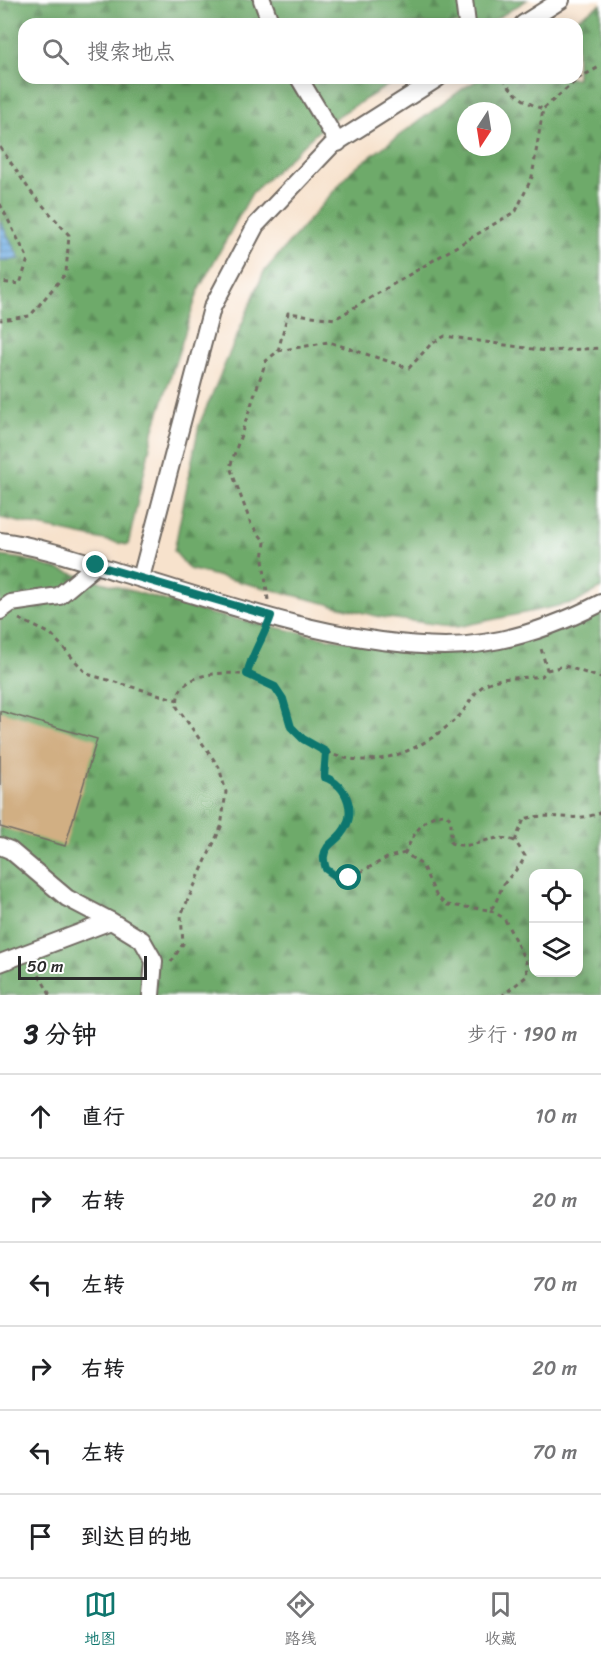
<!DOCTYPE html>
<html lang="zh">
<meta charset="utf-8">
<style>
:root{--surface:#fff;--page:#f6f6f6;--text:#202124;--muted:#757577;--line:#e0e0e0;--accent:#0f766e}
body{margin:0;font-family:Sriracha,"LXGW WenKai TC",sans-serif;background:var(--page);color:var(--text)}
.controls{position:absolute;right:18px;bottom:18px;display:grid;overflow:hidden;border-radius:12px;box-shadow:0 3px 15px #0003}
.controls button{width:54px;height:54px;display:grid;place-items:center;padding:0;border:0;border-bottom:2px solid var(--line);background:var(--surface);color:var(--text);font:30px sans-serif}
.compass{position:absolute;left:457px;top:102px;width:54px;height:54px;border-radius:50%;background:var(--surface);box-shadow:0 3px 15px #0003;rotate:192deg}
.scale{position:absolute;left:18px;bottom:15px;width:129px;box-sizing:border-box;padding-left:6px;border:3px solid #2b2b2b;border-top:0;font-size:16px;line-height:21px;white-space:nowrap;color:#2b2b2b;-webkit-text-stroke:4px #fff;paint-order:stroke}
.stop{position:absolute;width:18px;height:18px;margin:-14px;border:4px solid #0f766e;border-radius:50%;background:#fff}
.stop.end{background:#0f766e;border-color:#fff;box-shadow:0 2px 6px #0008}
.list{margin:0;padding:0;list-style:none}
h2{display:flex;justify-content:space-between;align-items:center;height:78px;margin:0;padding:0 24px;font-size:26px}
h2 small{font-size:20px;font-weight:400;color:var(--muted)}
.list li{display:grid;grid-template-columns:39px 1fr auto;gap:18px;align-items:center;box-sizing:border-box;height:84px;padding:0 24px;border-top:2px solid var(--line)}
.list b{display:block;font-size:22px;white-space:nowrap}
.list em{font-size:20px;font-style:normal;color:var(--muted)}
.icon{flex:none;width:33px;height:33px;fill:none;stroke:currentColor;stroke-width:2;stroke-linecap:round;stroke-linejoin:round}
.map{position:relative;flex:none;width:601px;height:995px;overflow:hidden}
.search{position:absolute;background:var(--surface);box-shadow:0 3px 15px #0003;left:18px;right:18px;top:18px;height:66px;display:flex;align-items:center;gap:15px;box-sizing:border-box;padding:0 21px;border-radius:18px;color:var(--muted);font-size:22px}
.sheet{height:582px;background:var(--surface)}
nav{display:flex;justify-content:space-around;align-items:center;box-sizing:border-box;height:84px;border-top:2px solid var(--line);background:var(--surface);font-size:16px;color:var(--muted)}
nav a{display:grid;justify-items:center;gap:3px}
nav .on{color:var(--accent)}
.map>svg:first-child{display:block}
.forest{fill:url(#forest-firs);stroke:#4c6a4b;stroke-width:1.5;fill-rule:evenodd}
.water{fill:url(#water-rules);stroke:#4e6c86;stroke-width:1.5}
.building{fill:#d1af83}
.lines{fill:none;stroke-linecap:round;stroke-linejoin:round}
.minor-casing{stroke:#726b63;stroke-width:20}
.path{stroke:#726b63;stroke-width:3;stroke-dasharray:4.5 4.5;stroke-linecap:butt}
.minor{stroke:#fff;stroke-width:16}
.route{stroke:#0f766e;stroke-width:8}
</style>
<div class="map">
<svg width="601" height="995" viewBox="0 0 601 995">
<defs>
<pattern id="forest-firs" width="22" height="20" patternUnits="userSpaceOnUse" patternTransform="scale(1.5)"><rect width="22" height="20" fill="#6eaa6b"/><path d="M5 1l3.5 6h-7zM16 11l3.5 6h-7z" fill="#5b8b58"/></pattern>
<pattern id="water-rules" width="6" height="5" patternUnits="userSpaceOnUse" patternTransform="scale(1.5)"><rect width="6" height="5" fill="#71ade2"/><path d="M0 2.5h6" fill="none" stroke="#5d8db7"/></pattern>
</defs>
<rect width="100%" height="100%" fill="#fff"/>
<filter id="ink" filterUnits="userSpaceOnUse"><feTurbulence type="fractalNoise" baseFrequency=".0167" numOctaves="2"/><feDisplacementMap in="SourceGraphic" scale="12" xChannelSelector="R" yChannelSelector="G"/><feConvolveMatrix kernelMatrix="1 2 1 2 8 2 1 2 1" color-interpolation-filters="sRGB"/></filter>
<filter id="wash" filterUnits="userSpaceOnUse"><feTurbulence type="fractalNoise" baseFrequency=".008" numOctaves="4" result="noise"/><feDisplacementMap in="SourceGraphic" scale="24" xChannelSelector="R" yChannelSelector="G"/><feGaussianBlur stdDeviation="1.35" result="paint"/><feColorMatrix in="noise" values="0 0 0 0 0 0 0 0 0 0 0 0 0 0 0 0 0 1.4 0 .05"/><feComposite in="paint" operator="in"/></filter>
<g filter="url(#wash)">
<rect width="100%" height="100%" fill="#f7e2cc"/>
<path class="forest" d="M0,0H527L488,24H24V78H400L328,122L252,193L199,289L154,428L128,545L0,518Z
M601,4V588L577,602L457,627L380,617L189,569L174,551L199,425L264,272L352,170L464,88L481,78H577V24H568ZM466,111H502V147H466Z
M0,556L23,559L211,614L328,638L436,653L567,629L601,609V995H0ZM534,873H578V972H534Z"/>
<path class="water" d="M0,221L20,259L0,261Z"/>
<g id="blocks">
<path class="building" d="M0,711L97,739L65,846L0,827Z"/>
</g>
</g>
<g filter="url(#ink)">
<use href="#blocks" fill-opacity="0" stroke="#726b63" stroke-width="1.5"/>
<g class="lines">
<g class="minor-casing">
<path id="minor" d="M262,0L271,24
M464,0L467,24
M523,24L561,0
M299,78L338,143
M0,541C39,546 80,560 118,572C224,603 333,644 445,646C498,646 554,627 601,603
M141,578L212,308L256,225L331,146L438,78
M0,611L11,603L59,596L96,565
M0,846L10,850L67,898L111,921
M0,963L111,921L142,940L154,961L151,995"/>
</g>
<path class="path" d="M504,78C512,94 526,103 543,109
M0,147L31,192L69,235L66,273L30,316L0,320
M0,204L28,259L20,284L0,282
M278,351L288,313L335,319L516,211L532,177L543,109L579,78L601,66
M268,600L263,560L265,542L251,524L230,467L266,361L278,351L329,342L409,368L431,344L445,336L546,351L601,348
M19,619L51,634L87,674L178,700
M547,670L565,666L601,678
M247,674L251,659L266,633
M515,841C487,831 478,852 451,843V820L446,814C424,814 413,835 405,853L422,865L437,897L447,905L490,910C498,902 498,893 504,884C512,873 520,868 525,856L515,841L524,819C549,811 577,824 601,812
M405,853L389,857L349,878L337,877L326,869C325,865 323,860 324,856C326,844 335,842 341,834C358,814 348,785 324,778L326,752C374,773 424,750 460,715C468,706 473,693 483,686C499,675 523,679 542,676L547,670L540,645
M490,910L504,918L526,962L527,976L503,995
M171,962L183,944L181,915L221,827L226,792L219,767L177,707C178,703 177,697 179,693C191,666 253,670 273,685C286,696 284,714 292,727C300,739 314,745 325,752
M35,967L50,995"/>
<use href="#minor" class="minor"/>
</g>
</g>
<g class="lines" filter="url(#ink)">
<path class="route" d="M96,565L271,616C264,637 252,653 247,674L275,687L283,699L291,727L303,739L326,752L324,777C348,785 358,814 341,834C335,842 326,844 324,856C323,860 325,865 326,869L337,877L349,878"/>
</g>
</svg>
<div class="controls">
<button><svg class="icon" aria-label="locate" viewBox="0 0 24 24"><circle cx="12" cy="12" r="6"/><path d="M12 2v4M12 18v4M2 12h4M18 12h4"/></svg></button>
<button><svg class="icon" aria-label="layers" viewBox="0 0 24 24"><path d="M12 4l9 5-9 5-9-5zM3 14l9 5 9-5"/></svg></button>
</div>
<svg class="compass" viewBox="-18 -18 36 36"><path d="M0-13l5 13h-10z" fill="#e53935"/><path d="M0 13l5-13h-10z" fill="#757577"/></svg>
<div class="scale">50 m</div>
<div class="stop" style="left:349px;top:878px"></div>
<div class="stop end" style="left:96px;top:565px"></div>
<div class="search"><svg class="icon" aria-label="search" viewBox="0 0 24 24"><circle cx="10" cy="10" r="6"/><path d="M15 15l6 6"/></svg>搜索地点</div>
</div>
<section class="sheet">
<h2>3 分钟<small>步行 · 190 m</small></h2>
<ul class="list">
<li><svg class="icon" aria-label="ahead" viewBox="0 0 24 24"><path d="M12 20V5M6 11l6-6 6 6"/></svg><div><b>直行</b></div><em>10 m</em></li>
<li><svg class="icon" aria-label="right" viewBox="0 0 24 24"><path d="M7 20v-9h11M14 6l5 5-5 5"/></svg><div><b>右转</b></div><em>20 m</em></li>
<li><svg class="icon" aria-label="left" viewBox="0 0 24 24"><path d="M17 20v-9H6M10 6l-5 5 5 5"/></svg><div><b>左转</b></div><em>70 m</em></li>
<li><svg class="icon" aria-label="right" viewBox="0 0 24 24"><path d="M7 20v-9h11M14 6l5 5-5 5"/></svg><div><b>右转</b></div><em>20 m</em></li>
<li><svg class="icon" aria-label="left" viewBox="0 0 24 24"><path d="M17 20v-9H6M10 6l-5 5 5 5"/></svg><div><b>左转</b></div><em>70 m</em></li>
<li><svg class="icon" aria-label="arrive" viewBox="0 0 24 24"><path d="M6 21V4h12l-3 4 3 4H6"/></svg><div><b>到达目的地</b></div></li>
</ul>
</section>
<nav>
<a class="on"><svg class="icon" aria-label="map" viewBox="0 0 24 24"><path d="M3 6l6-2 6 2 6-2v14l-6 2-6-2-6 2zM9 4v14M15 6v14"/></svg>地图</a>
<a><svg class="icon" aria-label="directions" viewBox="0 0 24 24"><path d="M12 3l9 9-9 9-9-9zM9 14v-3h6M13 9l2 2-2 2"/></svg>路线</a>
<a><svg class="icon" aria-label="saved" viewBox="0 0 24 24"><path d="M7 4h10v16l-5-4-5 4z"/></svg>收藏</a>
</nav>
